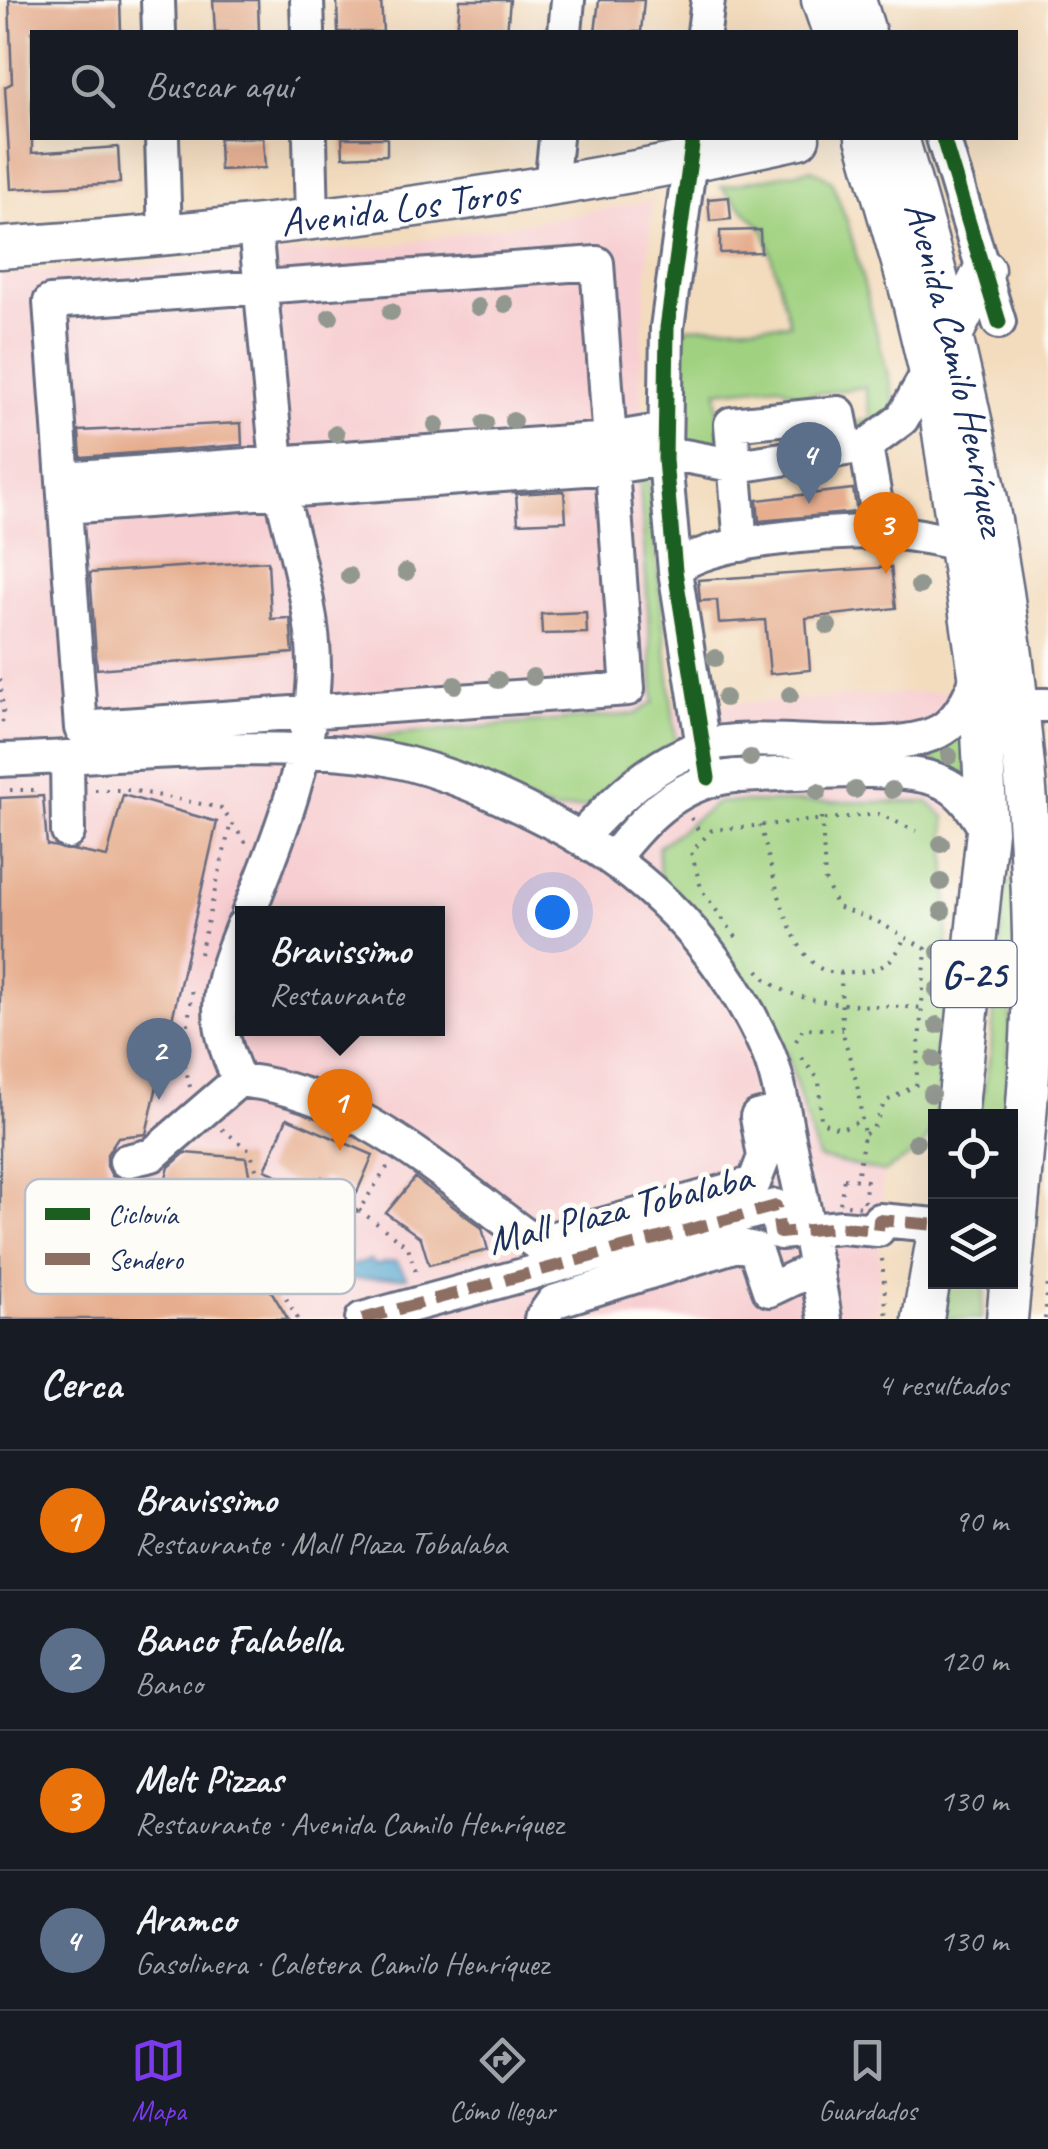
<!DOCTYPE html>
<html lang="es">
<meta charset="utf-8">
<style>
:root{--surface:#171b24;--page:#242831;--text:#f1f3f6;--muted:#9ea1a6;--line:#363941;--accent:#7c3aed}
body{margin:0;font-family:Caveat,sans-serif;background:var(--page);color:var(--text)}
.controls{position:absolute;right:30px;bottom:30px;display:grid;overflow:hidden;border-radius:0px;box-shadow:0 10px 40px #0002}
.controls button{width:90px;height:90px;display:grid;place-items:center;padding:0;border:0;border-bottom:2px solid var(--line);background:var(--surface);color:var(--text);font:50px sans-serif}
.you{position:absolute;left:552px;top:912px;width:35px;height:35px;margin:-25px;border:8px solid #fff;border-radius:50%;background:#1a73e8;box-shadow:0 0 0 15px #1a73e833}
.badge{display:grid;place-items:center;width:65px;height:65px;border-radius:50%;background:var(--accent);color:#fff;font-size:32px;font-weight:700}
.pin{position:absolute;translate:-50% -82px;filter:drop-shadow(0 2px 5px #0008)}
.pin::after{content:'';position:absolute;top:52px;width:35px;height:30px;background:inherit;clip-path:polygon(0 0,100% 0,50% 100%)}
.popup{position:absolute;left:235px;top:906px;width:210px;height:130px;box-sizing:border-box;display:grid;place-content:center;border-radius:0px;background:var(--surface);filter:drop-shadow(0 2px 8px #0005);font-size:32px;white-space:nowrap;color:var(--muted)}
.popup b{font-size:38px;color:var(--text)}
.popup::after{content:'';position:absolute;left:50%;top:100%;margin-left:-20px;border:20px solid transparent;border-top-color:var(--surface)}
.list{margin:0;padding:0;list-style:none}
h2{display:flex;justify-content:space-between;align-items:center;height:130px;margin:0;padding:0 40px;font-size:42px}
h2 small{font-size:32px;font-weight:400;color:var(--muted)}
.list li{display:grid;grid-template-columns:65px 1fr auto;gap:30px;align-items:center;box-sizing:border-box;height:140px;padding:0 40px;border-top:2px solid var(--line)}
.list b{display:block;font-size:38px;white-space:nowrap}
.list p{margin:0;font-size:32px;white-space:nowrap;color:var(--muted)}
.list em{font-size:32px;font-style:normal;color:var(--muted)}
.icon{flex:none;width:55px;height:55px;fill:none;stroke:currentColor;stroke-width:2;stroke-linecap:round;stroke-linejoin:round}
.map{position:relative;flex:none;width:1048px;height:1319px;overflow:hidden}
.search{position:absolute;background:var(--surface);box-shadow:0 10px 40px #0002;left:30px;right:30px;top:30px;height:110px;display:flex;align-items:center;gap:25px;box-sizing:border-box;padding:0 35px;border-radius:0px;color:var(--muted);font-size:38px}
.sheet{height:690px;background:var(--surface)}
nav{display:flex;justify-content:space-around;align-items:center;box-sizing:border-box;height:140px;border-top:2px solid var(--line);background:var(--surface);font-size:28px;color:var(--muted)}
nav a{display:grid;justify-items:center;gap:5px}
nav .on{color:var(--accent)}
.map>svg:first-child{display:block}
.built{fill:#f7cfd2;fill-rule:evenodd}
.green{fill:#a0d180;stroke:#5e806f;stroke-width:2.5}
.water{fill:#54a6ce;stroke:#386a96;stroke-width:2.5}
.building{fill:#e6ad8e}
.lines{fill:none;stroke-linecap:round;stroke-linejoin:round}
.minor-casing{stroke:#676c80;stroke-width:38}
.major-casing{stroke:#676c80;stroke-width:45}
.path{stroke:#676c80;stroke-width:4;stroke-dasharray:2.5 8;stroke-linecap:butt}
.minor{stroke:#fff;stroke-width:32}
.major{stroke:#fff;stroke-width:40}
.quiet{stroke:#8d6e63;stroke-width:12;stroke-dasharray:25 12;stroke-linecap:butt}
.cycleway-casing{stroke:#fdfcf7;stroke-width:21}
.cycleway{stroke:#1b5e20;stroke-width:15}
.tree{fill:#92988f}
.labels{text-anchor:middle;dominant-baseline:central;stroke-width:10;stroke-linejoin:round;paint-order:stroke}
.shield{fill:#fdfcf7;stroke:#5f6c8c;stroke-width:2.5}
.shield-label{font-size:38px;font-weight:bold;fill:#1b2f5e}
.street-label{font-size:40px;fill:#1b2f5e;stroke:#fdfcf7}
.key{fill:#fdfcf7;stroke:#b9bec9;stroke-width:2.5}
.key-label{font-size:28px;fill:#1b2f5e}
</style>
<div class="map">
<svg width="1048" height="1319" viewBox="0 0 1048 1319">
<rect width="100%" height="100%" fill="#fdfcf7"/>
<filter id="ink" filterUnits="userSpaceOnUse"><feTurbulence type="fractalNoise" baseFrequency=".01" numOctaves="2"/><feDisplacementMap in="SourceGraphic" scale="20" xChannelSelector="R" yChannelSelector="G"/><feConvolveMatrix kernelMatrix="1 2 1 2 8 2 1 2 1" color-interpolation-filters="sRGB"/></filter>
<filter id="wash" filterUnits="userSpaceOnUse"><feTurbulence type="fractalNoise" baseFrequency=".0048" numOctaves="4" result="noise"/><feDisplacementMap in="SourceGraphic" scale="40" xChannelSelector="R" yChannelSelector="G"/><feGaussianBlur stdDeviation="2.25" result="paint"/><feColorMatrix in="noise" values="0 0 0 0 0 0 0 0 0 0 0 0 0 0 0 0 0 1.4 0 .05"/><feComposite in="paint" operator="in"/></filter>
<g filter="url(#wash)">
<rect width="100%" height="100%" fill="#f3dcbe"/>
<path class="built" d="M652,201L640,380L670,707L948,691L967,734V783L945,817L927,802L730,958L787,1054L818,1158L883,1172L877,1319H0V275L388,246ZM242,914H438V1028H242Z"/>
<path class="green" d="M812,169L831,180L848,224L896,406L857,438L853,423L871,419L865,387L800,396L779,385L717,391L721,454L676,443L677,361L686,327L790,324L764,230L721,187Z
M639,469H647L676,743L627,769L587,807L555,811L338,739L636,714L654,702Z
M967,734V783L953,770L928,759L730,762L731,754Z
M718,802H928L945,817C948,872 953,1112 922,1147C913,1157 895,1164 883,1172L818,1158L787,1054L730,958L660,878L658,847Z
M1019,874L1005,1116H979L991,1050L1004,887Z
M948,1282H985L981,1319H941Z"/>
<path class="water" d="M322,1257L347,1267L371,1260L375,1265L396,1261L407,1277L328,1280L318,1261Z"/>
<g id="blocks">
<path class="building" d="M9,0H120L121,32H32V153L118,147L120,183L11,189L5,87L12,83Z
M213,0H258L259,32H215Z
M337,0H381L383,32H338Z
M460,0H510L507,32H457Z
M599,0H644L641,32H595Z
M219,138H263L265,168L220,170Z
M342,138H387V155L343,157Z
M729,197L731,219L710,221L708,199Z
M760,230L761,252L720,253V231Z
M241,423L242,445L81,457L79,431Z
M853,489L857,512L759,521L757,500Z
M564,491L566,521L518,523L516,494Z
M268,561L271,619L290,618L293,653L97,669L90,573Z
M891,567L896,608L806,618L810,670L770,674L765,620L719,623L717,600L700,601L698,580Z
M586,612L587,633L542,634L541,614Z
M123,795L217,822L146,1134L118,1137L107,1154V1166L112,1176L121,1180L165,1181L169,1167L185,1153L246,1158L259,1226L252,1282L267,1284L288,1319H0V798L43,796L47,845L107,857Z
M287,1118L373,1155L357,1192L322,1177L316,1192L265,1170Z
M415,1178L482,1228L488,1250L429,1265L421,1238L386,1213Z"/>
</g>
</g>
<g filter="url(#ink)">
<use href="#blocks" fill-opacity="0" stroke="#676c80" stroke-width="2.5"/>
<g class="lines">
<g class="minor-casing">
<path id="minor" d="M158,0L159,32
M307,0L308,32
M565,32L568,0
M704,32L708,0
M162,138L165,236
M310,138L312,221
M693,138L667,328L665,460L675,571L708,778
M943,138L999,322
M551,186L556,138
M597,263L628,689L81,728L50,302Z
M866,446L881,532
M63,478L610,439L664,430
M65,507L612,467L684,456L737,466L866,446L902,419L930,369
M741,545L731,424L839,413L846,449
M675,571C700,539 837,532 878,532C906,531 936,540 963,544
M1019,705H1048
M67,758L68,832
M0,760C119,756 245,741 364,755C425,763 481,787 535,814C641,865 720,944 768,1052C780,1081 784,1117 791,1148C803,1205 816,1261 825,1319
M582,836C616,799 654,762 704,746C758,728 904,762 947,726C963,713 971,692 979,674
M614,857C646,815 681,781 735,776C786,775 906,761 946,784C965,794 976,814 987,831
M248,914C279,838 312,754 314,671C315,612 294,548 281,491L287,482L284,469L277,463L255,227
M242,927C217,989 210,1017 239,1080C359,1093 442,1176 536,1243L754,1183L764,1157L757,1117L783,1110
M126,1161L152,1155L239,1080
M362,1319L776,1206L780,1233L841,1227L878,1230L879,1220L936,1225
M541,1319L553,1302L737,1245L755,1249L769,1290L817,1267"/>
</g>
<g class="major-casing">
<g id="major">
<path d="M822,0L833,32"/>
<path d="M855,0L865,32"/>
<path d="M866,138L911,293L941,419L979,674L987,831L957,1116"/>
<path id="s1" d="M898,138C976,398 1028,661 1033,934C1035,1062 1019,1191 1007,1319"/>
<path id="s2" d="M0,248C269,229 535,197 799,138"/>
<path d="M954,331L984,270"/>
<path d="M923,1319L936,1244"/>
</g>
</g>
<path class="path" d="M0,679L4,720L0,724
M10,790H40
M95,790H131L221,808L246,843
M822,817L825,880L837,907L878,922L926,949L916,1085L885,1102L873,1128L864,1135
M691,818L702,836
M760,825C771,861 787,958 826,971C835,974 848,972 857,972C882,971 895,961 904,938
M736,937L702,891L691,852L712,830L879,814L916,831
M200,954L231,822
M758,970C787,1011 875,1004 922,1008
M841,973L842,1030L857,1084L864,1135L857,1180
M796,1041L803,1028L842,1030
M802,1058L819,1080L821,1122L841,1129L858,1122
M190,1087L184,1061L192,987
M222,1129L250,1151L266,1199L275,1279L298,1319
M844,1178L867,1181L863,1207L840,1204Z
M359,1210L408,1247L416,1273
M269,1249L359,1210L388,1166
M882,1259L887,1319
M1045,1319L1048,1281"/>
<use href="#minor" class="minor"/>
<use href="#major" class="major"/>
<path class="quiet" d="M362,1319L776,1206L780,1233L841,1227L878,1230L879,1220L936,1225"/>
<g class="cycleway-casing">
<path id="cycleway" d="M693,138L667,328L665,460L675,571L708,778
M943,138L999,322"/>
</g>
<use href="#cycleway" class="cycleway"/>
</g>
<g class="tree">
<circle cx="505" cy="304" r="9"/>
<circle cx="478" cy="307" r="9"/>
<circle cx="391" cy="312" r="9"/>
<circle cx="330" cy="317" r="9"/>
<circle cx="513" cy="421" r="9"/>
<circle cx="485" cy="423" r="9"/>
<circle cx="436" cy="425" r="9"/>
<circle cx="336" cy="434" r="9"/>
<circle cx="406" cy="572" r="9"/>
<circle cx="349" cy="576" r="9"/>
<circle cx="919" cy="586" r="9"/>
<circle cx="828" cy="626" r="9"/>
<circle cx="715" cy="658" r="9"/>
<circle cx="533" cy="677" r="9"/>
<circle cx="498" cy="680" r="9"/>
<circle cx="455" cy="685" r="9"/>
<circle cx="790" cy="695" r="9"/>
<circle cx="725" cy="698" r="9"/>
<circle cx="949" cy="756" r="9"/>
<circle cx="750" cy="758" r="9"/>
<circle cx="855" cy="790" r="9"/>
<circle cx="892" cy="790" r="9"/>
<circle cx="818" cy="792" r="9"/>
<circle cx="941" cy="844" r="9"/>
<circle cx="941" cy="882" r="9"/>
<circle cx="942" cy="911" r="9"/>
<circle cx="939" cy="952" r="9"/>
<circle cx="937" cy="990" r="9"/>
<circle cx="937" cy="1025" r="9"/>
<circle cx="934" cy="1059" r="9"/>
<circle cx="931" cy="1094" r="9"/>
<circle cx="916" cy="1142" r="9"/>
</g>
</g>
<g class="labels">
<rect class="shield" x="931.5" y="941" width="85" height="66" rx="8"/>
<g class="shield-label">
<text x="974" y="974">G-25</text>
</g>
<g class="street-label">
<text stroke="none"><textPath href="#s2" startOffset="402">Avenida Los Toros</textPath></text>
<text stroke="none"><textPath href="#s1" startOffset="238">Avenida Camilo Henríquez</textPath></text>
<text transform="translate(620 1209) rotate(-14)">Mall Plaza Tobalaba</text>
</g>
</g>
<rect x="25" y="1179" width="330" height="115" rx="15" class="key"/>
<rect x="45" y="1208" width="45" height="12" fill="#1b5e20"/>
<rect x="45" y="1253" width="45" height="12" fill="#8d6e63"/>
<g class="key-label">
<text x="108" y="1224">Ciclovía</text>
<text x="108" y="1269">Sendero</text>
</g>
</svg>
<div class="controls">
<button><svg class="icon" aria-label="locate" viewBox="0 0 24 24"><circle cx="12" cy="12" r="6"/><path d="M12 2v4M12 18v4M2 12h4M18 12h4"/></svg></button>
<button><svg class="icon" aria-label="layers" viewBox="0 0 24 24"><path d="M12 4l9 5-9 5-9-5zM3 14l9 5 9-5"/></svg></button>
</div>
<div class="you"></div>
<div class="pin badge" style="left:340px;top:1151px;background:#e8710a">1</div>
<div class="popup"><b>Bravissimo</b>Restaurante</div>
<div class="pin badge" style="left:159px;top:1100px;background:#5c6f8a">2</div>
<div class="pin badge" style="left:886px;top:574px;background:#e8710a">3</div>
<div class="pin badge" style="left:809px;top:504px;background:#5c6f8a">4</div>
<div class="search"><svg class="icon" aria-label="search" viewBox="0 0 24 24"><circle cx="10" cy="10" r="6"/><path d="M15 15l6 6"/></svg>Buscar aquí</div>
</div>
<section class="sheet">
<h2>Cerca<small>4 resultados</small></h2>
<ul class="list">
<li><span class="badge" style="background:#e8710a">1</span><div><b>Bravissimo</b><p>Restaurante · Mall Plaza Tobalaba</p></div><em>90 m</em></li>
<li><span class="badge" style="background:#5c6f8a">2</span><div><b>Banco Falabella</b><p>Banco</p></div><em>120 m</em></li>
<li><span class="badge" style="background:#e8710a">3</span><div><b>Melt Pizzas</b><p>Restaurante · Avenida Camilo Henríquez</p></div><em>130 m</em></li>
<li><span class="badge" style="background:#5c6f8a">4</span><div><b>Aramco</b><p>Gasolinera · Caletera Camilo Henríquez</p></div><em>130 m</em></li>
</ul>
</section>
<nav>
<a class="on"><svg class="icon" aria-label="map" viewBox="0 0 24 24"><path d="M3 6l6-2 6 2 6-2v14l-6 2-6-2-6 2zM9 4v14M15 6v14"/></svg>Mapa</a>
<a><svg class="icon" aria-label="directions" viewBox="0 0 24 24"><path d="M12 3l9 9-9 9-9-9zM9 14v-3h6M13 9l2 2-2 2"/></svg>Cómo llegar</a>
<a><svg class="icon" aria-label="saved" viewBox="0 0 24 24"><path d="M7 4h10v16l-5-4-5 4z"/></svg>Guardados</a>
</nav>
